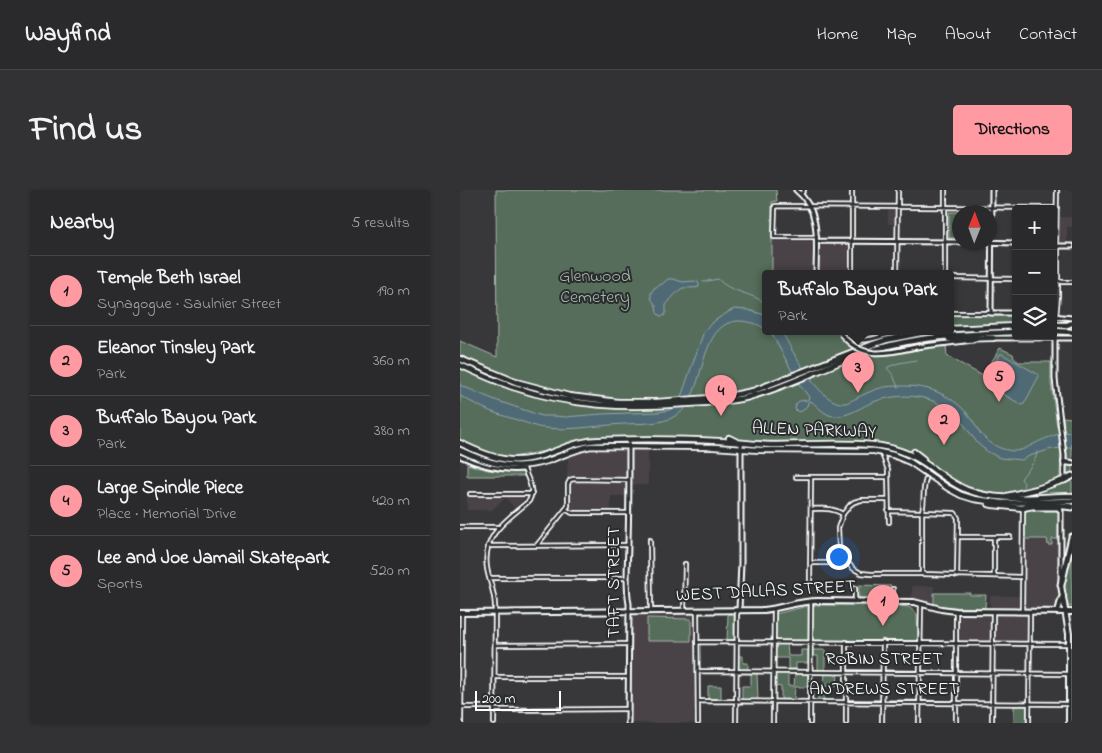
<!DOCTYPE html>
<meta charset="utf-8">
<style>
:root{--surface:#2a292b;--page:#323133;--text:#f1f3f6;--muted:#a5a6a9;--line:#464547;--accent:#ff9aa2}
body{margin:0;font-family:"Indie Flower",sans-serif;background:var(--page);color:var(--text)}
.controls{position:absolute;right:15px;top:15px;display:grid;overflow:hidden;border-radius:5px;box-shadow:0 1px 4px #0004}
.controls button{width:45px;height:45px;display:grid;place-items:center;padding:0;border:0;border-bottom:1px solid var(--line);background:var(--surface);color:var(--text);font:25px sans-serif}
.compass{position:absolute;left:492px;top:15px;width:45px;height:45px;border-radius:50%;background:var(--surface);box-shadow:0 1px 4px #0004;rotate:1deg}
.scale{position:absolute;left:15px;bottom:12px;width:86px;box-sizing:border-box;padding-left:5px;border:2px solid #fff;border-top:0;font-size:14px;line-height:18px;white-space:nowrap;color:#fff;-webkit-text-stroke:4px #2a2d2e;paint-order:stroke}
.you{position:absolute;left:378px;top:366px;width:18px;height:18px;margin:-12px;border:4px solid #fff;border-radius:50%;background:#1a73e8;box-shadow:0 0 0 8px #1a73e833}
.badge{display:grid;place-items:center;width:32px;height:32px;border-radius:50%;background:var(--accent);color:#111;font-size:16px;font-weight:700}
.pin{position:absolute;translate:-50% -41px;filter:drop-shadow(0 1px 2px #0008)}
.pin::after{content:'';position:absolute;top:26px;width:18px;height:15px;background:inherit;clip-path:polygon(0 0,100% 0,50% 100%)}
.popup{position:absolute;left:302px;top:80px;width:192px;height:65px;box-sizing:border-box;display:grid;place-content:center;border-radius:5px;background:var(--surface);filter:drop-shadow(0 1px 4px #0005);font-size:16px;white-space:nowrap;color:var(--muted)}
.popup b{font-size:19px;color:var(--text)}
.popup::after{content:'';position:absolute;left:50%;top:100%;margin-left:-10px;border:10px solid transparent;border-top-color:var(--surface)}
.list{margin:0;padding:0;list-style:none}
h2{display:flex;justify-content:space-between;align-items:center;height:65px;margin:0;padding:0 20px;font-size:21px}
h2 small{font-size:16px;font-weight:400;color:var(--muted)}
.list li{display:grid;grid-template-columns:32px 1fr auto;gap:15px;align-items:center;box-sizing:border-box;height:70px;padding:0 20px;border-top:1px solid var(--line)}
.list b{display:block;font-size:19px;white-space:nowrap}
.list p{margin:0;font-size:16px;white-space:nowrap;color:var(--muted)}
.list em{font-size:16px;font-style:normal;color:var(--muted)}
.icon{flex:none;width:28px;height:28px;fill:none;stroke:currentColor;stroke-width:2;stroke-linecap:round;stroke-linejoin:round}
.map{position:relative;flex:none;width:612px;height:533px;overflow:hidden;border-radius:5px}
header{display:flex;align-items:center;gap:30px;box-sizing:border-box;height:70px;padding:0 25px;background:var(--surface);border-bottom:1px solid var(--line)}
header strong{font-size:24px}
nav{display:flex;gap:28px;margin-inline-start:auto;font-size:18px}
.intro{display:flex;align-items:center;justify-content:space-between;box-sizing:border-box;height:120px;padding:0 30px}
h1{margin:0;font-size:35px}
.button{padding:12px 22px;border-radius:5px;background:var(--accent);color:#111;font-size:18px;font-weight:700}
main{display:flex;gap:30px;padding:0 30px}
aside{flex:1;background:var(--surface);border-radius:5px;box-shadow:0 1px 4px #0004}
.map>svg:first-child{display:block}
.built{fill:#484246}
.green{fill:#556d5a;stroke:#aab6ac}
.water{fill:#4f6a74;stroke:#95a6ac}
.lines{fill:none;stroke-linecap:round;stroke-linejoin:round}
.stream{stroke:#95a6ac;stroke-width:1}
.minor-casing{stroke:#fff;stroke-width:6}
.tertiary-casing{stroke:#fff;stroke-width:7}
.secondary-casing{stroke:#fff;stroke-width:8}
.primary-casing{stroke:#fff;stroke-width:8}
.motorway-casing{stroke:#fff;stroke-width:9}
.minor{stroke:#2a2d2e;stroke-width:2.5}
.tertiary{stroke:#2a2d2e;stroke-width:3}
.secondary{stroke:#2a2d2e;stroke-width:4}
.primary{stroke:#2a2d2e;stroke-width:4.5}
.motorway{stroke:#2a2d2e;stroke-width:5}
.tertiary-bridge-casing{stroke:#fff;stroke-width:7;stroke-linecap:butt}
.tertiary-bridge{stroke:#2a2d2e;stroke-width:3}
.labels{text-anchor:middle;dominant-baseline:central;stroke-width:4;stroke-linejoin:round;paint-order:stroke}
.park-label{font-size:18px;fill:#aab6ac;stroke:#2a2d2e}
.street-label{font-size:18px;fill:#fff;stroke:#2a2d2e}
</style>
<header>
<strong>Wayfind</strong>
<nav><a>Home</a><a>Map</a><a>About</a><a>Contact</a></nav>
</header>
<div class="intro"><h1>Find us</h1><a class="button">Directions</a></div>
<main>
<aside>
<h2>Nearby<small>5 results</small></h2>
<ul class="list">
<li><span class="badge">1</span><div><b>Temple Beth Israel</b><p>Synagogue · Saulnier Street</p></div><em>190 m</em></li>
<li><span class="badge">2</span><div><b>Eleanor Tinsley Park</b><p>Park</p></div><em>360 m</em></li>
<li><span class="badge">3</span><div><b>Buffalo Bayou Park</b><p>Park</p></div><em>380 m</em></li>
<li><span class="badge">4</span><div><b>Large Spindle Piece</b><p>Place · Memorial Drive</p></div><em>420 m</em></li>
<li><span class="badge">5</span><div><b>Lee and Joe Jamail Skatepark</b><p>Sports</p></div><em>520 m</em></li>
</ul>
</aside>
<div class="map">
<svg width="612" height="533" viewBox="0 0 612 533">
<rect width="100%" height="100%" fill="#383739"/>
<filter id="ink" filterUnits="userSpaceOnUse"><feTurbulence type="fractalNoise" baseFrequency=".02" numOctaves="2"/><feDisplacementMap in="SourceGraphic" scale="10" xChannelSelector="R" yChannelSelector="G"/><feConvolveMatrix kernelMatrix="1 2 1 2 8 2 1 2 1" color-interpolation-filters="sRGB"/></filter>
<g filter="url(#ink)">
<path class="built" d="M428,18L435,20V34H428Z
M598,27H612V37H607V53L598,52Z
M312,48L354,49L353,84H312Z
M359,53H390L389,84H359Z
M163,259L167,261L166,287L165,288H107L108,266L129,260Z
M171,259H188V295H171Z
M163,291L166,293V306H151V321L110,320V293L111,292Z
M7,307H66L54,318L46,308L32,320H7Z
M564,349H600L599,418L597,419L566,418L564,417Z
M452,396H474V414L451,409Z
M530,406H560L559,417L556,418H531L530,416Z
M235,424L236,426V520L234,523V526L236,528V533H171V426L174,425Z
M498,424L532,425L531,452L498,451Z
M536,424L568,425L569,452H535L534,425Z"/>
<path class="green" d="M36,0H316L317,11L312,12V84H306V142H378L381,146H385C392,151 398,153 406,152L407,153L355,174L359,183L410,164L416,165H428L486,155L487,166L523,186L540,158L553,164L554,168L559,172H591V193L597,236L604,235L603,227L612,228V303L553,306L607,290V261L601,262L600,286L599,290L568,300L556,302L550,304H531L508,298L498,293L461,267L438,257L413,252L298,251L231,248L131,247L111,251L87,261L79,262L69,264L52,267L34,265L25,262L0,251V151L37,167Z
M489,22H500L499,48H489Z
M490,125L556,126V134L491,137Z
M7,274L28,280L62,282L64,286H7Z
M568,319H595L599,321L600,349H592V355H588L587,349H564V322Z
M612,354V417L608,416L605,404L604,392Z
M399,395L431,396V409H399Z
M474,403H510V405H526L525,417L523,418L487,417L474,414Z
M353,415H427L449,417L457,424L458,451L352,450Z
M348,416V450H315V424Z
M268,424H274V450H267Z
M187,428L231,429V451H187Z
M316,453H327L328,466H341V460H348V473H336V479H328V468H315Z
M352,460H365V480H358V466H352Z
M278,466H283V473H288V479H277Z
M291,483H297L298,510H282V496H291Z
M315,483H328V496H334L335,483L348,484L347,497H335L334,510H321V497L315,496Z
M365,483H378L377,496H364V511L358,510V496H364Z
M248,496H261V509H248Z
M554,516H565L567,518L566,533H554Z"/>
<path class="water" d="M208,89H213L223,92L235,91L238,92L239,95V97C233,99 228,97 223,98C217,100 210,111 206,115V123L204,126H200L197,123L196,116L191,108V103L194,98L202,94Z
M274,119L288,120L305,125V139C298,133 289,132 281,131C236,130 248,205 217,225C202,235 181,233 165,234C138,235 112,241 85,238C78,238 70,234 63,232C55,229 46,227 38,224C25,220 12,212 0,206V195L35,210L82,226H95L105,227L141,224L199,222L210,220L221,207L244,141C252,131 263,125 274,119Z
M309,142H322C332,160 361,218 386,213C396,209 407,202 417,199C426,196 435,196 444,196C471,196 494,206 511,228C515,233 517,239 521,244C528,252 537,258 547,260C561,264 570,255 582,250C592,246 602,242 612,242V257L592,259L569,266L562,270L540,268L528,262L518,254L497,225L489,221L485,228L483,227L486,219C468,203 438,204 416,211C401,216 386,230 369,225C362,222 356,215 351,211L348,212L347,216L342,221L338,222L335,219L336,214L339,211L348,210L349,207L339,194L313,146Z
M540,164H542L579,185V186L564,214L562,215L525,194V192Z"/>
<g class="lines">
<path class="stream" d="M243,92L258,89C270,103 292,102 306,114
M438,197L433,185L427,178L428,177L439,173L457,170
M563,297L564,293L561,289C567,279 576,274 577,262"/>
<g class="minor-casing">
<path id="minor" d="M341,4L344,0
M357,47H314L315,16L597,18
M392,84V0
M437,84L438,0
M485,84V0
M490,88L556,89
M593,90L603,92H612
M490,123H531
M596,127L598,105V58L596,56L597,0
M422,264L428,280L429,332
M336,287H428
M10,304H72
M428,310H401L394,312L390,315L383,324L378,338L379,358L382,368L394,379L401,383L411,384H462L562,387
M351,319C364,319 371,317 383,324
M107,320L112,323H169
M428,321L495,323L498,328L497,386
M0,337H38
M498,347H550
M190,350L191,421
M77,355L108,316V294L110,290L113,289L169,290
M28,356L168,355
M350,373H373L382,368
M462,384V321C465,311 462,300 466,289
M534,386V347
M30,388H166
M350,390L351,287
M395,411V398
M433,411V399
M224,420L225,374
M237,420L238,533
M562,422L563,318
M237,452L610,454
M35,455L169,454
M238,481L609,484
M35,487H168
M238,511L609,514
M1,517H34
M35,520L168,519
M1,533L2,423
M34,533L35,416C35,403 29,391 27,378C22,344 47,330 69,311C75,301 68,289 64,279
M276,533L277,424L279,420
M313,533L314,419
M350,533L351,412
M386,533V452
M422,533L423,452
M459,533L461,415
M496,533V421
M532,533L533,421
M569,533L570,422"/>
</g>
<g class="tertiary-casing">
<path id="tertiary" d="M336,0C362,21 356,54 356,84
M532,0L531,123H556
M357,51L500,52
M519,52L556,53
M593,54L596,56H612
M593,126L612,128
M384,142C399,158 419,146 437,142
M532,148H612
M595,148V189L604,265V290
M456,157L513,150
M0,266C21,276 41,281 64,279
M576,318H598L601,321V391
M279,420L281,373V253
M168,533L169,414C165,393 168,373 168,352C169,318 169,284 169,250"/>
</g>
<g class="secondary-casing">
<path id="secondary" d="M604,272L612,273
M601,395L609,444V533
M597,422C601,417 599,411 603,406
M0,423L304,420C322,418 338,411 358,411L454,412L481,419L496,421L612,422"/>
</g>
<g class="primary-casing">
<path id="primary" d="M593,135H607L612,133
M490,139L556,136
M593,141L612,142
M489,149L533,148
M0,169L56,192L109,206L158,212H197L264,207L293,201L411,155L426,150L465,142
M0,175C17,183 35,191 53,197C111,216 164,219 225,214C245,213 265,212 285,208C329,197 370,173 413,160C459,146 508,144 556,142
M269,248L277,252
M0,253C33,269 55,277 90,263C107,257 122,250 141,250C180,249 219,249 258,251C276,252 293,254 311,255C345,255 379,252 413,255C432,257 450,263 466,274C479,283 492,294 507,300C541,313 577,306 612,306
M0,260C29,274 54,281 87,271C102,266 115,259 131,256L254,257L299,260L414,261L433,265L450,272L488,298L501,305L514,309L542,313L612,311
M454,262L463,269
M547,306L577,299L604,290
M529,314L533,315L563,318"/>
</g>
<g class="motorway-casing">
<path id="motorway" d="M604,290L612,286
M563,318C573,314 601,315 612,317
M601,395L612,347"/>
</g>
<use href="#minor" class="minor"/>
<use href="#tertiary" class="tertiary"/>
<use href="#secondary" class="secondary"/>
<use href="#primary" class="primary"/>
<use href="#motorway" class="motorway"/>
<g class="tertiary-bridge-casing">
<path id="tertiary-bridge" d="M381,144C403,171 428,163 456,157"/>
</g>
<use href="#tertiary-bridge" class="tertiary-bridge"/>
</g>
</g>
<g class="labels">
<g class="park-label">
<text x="135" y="87">Glenwood<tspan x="135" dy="21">Cemetery</tspan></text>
</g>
<g class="street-label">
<text transform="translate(354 241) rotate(2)">ALLEN PARKWAY</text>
<text transform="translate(155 392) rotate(-90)">TAFT STREET</text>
<text transform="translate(306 402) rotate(-3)">WEST DALLAS STREET</text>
<text x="424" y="470">ROBIN STREET</text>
<text x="424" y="500">ANDREWS STREET</text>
</g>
</g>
</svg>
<div class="controls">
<button>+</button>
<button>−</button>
<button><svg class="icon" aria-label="layers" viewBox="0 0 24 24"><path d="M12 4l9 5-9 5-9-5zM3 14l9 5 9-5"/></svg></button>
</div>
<svg class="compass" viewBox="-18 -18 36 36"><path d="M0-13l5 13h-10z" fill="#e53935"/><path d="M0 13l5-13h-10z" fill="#a5a6a9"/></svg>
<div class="scale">200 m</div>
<div class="you"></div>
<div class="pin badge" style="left:423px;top:436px">1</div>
<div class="pin badge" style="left:484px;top:255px">2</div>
<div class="pin badge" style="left:398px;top:203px">3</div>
<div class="popup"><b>Buffalo Bayou Park</b>Park</div>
<div class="pin badge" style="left:261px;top:226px">4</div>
<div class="pin badge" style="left:539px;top:212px">5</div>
</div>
</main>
